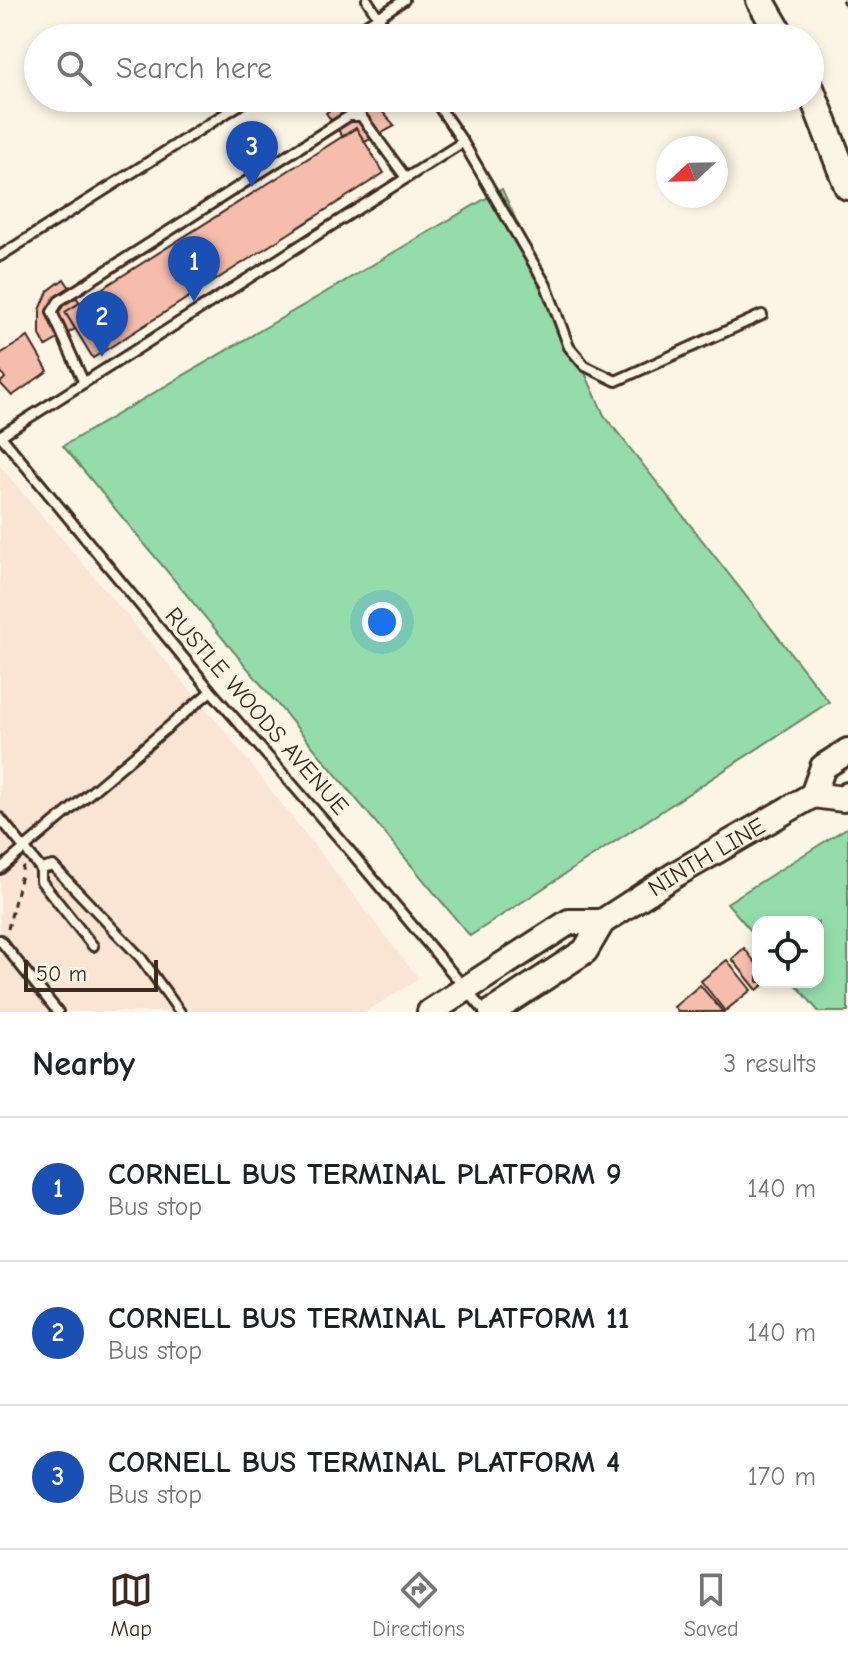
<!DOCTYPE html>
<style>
:root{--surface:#fff;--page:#f6f6f6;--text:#202124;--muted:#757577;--line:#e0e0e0;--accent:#3b2a1e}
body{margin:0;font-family:"Comic Neue",sans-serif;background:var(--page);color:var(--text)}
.controls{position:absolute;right:24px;bottom:24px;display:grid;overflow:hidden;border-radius:16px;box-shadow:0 4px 12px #0003}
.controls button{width:72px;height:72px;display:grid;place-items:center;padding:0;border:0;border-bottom:2px solid var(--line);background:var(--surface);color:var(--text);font:40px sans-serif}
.compass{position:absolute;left:656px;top:136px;width:72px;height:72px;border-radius:50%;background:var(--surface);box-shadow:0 4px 12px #0003;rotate:248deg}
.scale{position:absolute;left:24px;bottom:20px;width:134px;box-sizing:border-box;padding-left:8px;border:4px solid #3b2a1e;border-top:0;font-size:22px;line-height:28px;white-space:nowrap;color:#3b2a1e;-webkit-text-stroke:6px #fcf5e5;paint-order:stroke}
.you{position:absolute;left:382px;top:622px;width:28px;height:28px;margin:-20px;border:6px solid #fff;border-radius:50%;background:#1a73e8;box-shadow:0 0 0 12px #1a73e833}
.badge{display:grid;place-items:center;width:52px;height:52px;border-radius:50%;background:var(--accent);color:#fff;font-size:26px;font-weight:700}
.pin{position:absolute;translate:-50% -66px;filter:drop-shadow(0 2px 4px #0008)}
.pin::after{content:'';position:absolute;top:42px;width:28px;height:24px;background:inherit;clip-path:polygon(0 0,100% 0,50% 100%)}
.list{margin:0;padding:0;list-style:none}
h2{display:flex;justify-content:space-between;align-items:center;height:104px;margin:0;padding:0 32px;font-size:34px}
h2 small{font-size:26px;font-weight:400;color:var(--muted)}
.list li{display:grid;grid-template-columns:52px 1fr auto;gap:24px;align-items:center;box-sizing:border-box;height:144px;padding:0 32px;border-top:2px solid var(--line)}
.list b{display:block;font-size:30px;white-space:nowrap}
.list p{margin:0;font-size:26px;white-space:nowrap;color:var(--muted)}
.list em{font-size:26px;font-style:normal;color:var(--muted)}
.icon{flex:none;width:44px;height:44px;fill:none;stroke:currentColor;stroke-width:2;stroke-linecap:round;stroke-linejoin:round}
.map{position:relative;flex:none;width:848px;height:1012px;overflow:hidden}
.search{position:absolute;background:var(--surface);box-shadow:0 4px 12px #0003;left:24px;right:24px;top:24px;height:88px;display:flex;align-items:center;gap:20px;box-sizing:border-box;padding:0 28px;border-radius:44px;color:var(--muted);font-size:30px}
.sheet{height:536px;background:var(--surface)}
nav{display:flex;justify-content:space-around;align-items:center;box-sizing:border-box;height:112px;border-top:2px solid var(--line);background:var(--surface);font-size:22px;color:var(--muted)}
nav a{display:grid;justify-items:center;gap:4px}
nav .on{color:var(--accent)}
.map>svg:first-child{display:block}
.built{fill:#fae4d4}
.green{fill:#94ddab;stroke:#688464;stroke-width:2}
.building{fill:#f6bdac;stroke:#3b2a1e;stroke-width:2}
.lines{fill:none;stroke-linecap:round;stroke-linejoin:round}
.service-casing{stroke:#3b2a1e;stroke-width:14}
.secondary-casing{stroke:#3b2a1e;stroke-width:30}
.primary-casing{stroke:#3b2a1e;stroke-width:32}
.path{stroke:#3b2a1e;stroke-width:3;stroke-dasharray:6 6;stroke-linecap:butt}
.service{stroke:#fcf5e5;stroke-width:8}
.secondary{stroke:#fcf5e5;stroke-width:24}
.primary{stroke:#fcf5e5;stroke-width:26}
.labels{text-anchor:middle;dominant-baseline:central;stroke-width:8;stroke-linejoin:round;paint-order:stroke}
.street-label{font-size:24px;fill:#3b2a1e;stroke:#fcf5e5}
</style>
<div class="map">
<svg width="848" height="1012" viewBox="0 0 848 1012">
<rect width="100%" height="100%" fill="#fcf5e5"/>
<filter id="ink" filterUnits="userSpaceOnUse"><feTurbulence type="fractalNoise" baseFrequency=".0125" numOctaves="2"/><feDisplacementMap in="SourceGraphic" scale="16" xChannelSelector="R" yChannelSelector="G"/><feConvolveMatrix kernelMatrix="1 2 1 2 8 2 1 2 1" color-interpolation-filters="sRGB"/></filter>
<g filter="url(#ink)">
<path class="built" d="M0,466L219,724L419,979L365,1012H0Z"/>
<path class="green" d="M502,189L604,415L829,702L470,936L63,446Z
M848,827V1012H819L794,982H818V922H758V939L727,903Z"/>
<path class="building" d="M353,101L381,110L395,126L365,142L356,128L343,137L326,113L339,103Z
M356,128L384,173L93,358L65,312Z
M64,279L80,303L65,312L75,329L46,346L40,335V310L48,291Z
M28,337L48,371L12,396L0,383L5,378L0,370V354Z
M744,948L758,966V982H767L757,990L732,959Z
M727,960L751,990L725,1011L701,981Z
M700,985L723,1012H678L674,1007Z"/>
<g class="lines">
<g class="service-casing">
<path id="service" d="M367,0L392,38
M346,38L404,0
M433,98L463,142L546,285L569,347L585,366L616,381L762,315
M0,256L250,98
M84,383L52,312L59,301L349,116H361L406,178
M0,435L211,691L344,844L485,1012
M0,436L463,142
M0,818L41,869V881L93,946
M0,869L211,691
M41,869L53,866L141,958L180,1012
M0,940L58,1012"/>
</g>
<g class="secondary-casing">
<g id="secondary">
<path d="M813,795L823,767L848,751"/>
<path d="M430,1012L569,922H602"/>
<path id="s1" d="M492,1012L585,951L602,922L676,874L813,795L843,799L848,795"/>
</g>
</g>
<g class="primary-casing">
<path id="primary" d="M760,0L782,38
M810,88L848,186"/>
</g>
<path class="path" d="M842,0L848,10
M8,929L23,866"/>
<use href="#service" class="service"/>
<use href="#secondary" class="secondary"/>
<use href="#primary" class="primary"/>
</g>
</g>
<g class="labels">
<g class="street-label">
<text transform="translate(257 711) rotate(49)">RUSTLE WOODS AVENUE</text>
<text stroke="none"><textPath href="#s1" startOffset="268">NINTH LINE</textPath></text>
</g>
</g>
</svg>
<div class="controls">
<button><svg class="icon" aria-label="locate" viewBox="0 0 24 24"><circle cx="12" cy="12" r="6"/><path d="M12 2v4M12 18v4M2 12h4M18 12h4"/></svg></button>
</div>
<svg class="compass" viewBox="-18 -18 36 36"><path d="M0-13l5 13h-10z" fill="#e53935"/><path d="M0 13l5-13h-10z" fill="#757577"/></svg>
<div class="scale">50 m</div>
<div class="you"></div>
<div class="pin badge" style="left:194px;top:302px;background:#1a4fb4">1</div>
<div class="pin badge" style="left:102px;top:357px;background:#1a4fb4">2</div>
<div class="pin badge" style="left:252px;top:187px;background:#1a4fb4">3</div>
<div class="search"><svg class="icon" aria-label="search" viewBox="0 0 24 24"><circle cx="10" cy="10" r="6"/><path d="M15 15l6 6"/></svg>Search here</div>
</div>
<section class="sheet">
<h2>Nearby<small>3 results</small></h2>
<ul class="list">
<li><span class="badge" style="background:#1a4fb4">1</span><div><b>CORNELL BUS TERMINAL PLATFORM 9</b><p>Bus stop</p></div><em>140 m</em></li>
<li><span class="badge" style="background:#1a4fb4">2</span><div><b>CORNELL BUS TERMINAL PLATFORM 11</b><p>Bus stop</p></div><em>140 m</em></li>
<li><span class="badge" style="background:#1a4fb4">3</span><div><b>CORNELL BUS TERMINAL PLATFORM 4</b><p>Bus stop</p></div><em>170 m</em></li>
</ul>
</section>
<nav>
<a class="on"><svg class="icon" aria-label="map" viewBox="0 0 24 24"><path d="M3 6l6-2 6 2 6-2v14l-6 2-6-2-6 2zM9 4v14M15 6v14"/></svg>Map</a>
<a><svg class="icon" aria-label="directions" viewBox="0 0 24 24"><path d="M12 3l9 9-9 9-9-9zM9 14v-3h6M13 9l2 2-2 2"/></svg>Directions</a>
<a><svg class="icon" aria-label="saved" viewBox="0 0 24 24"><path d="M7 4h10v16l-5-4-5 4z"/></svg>Saved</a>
</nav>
